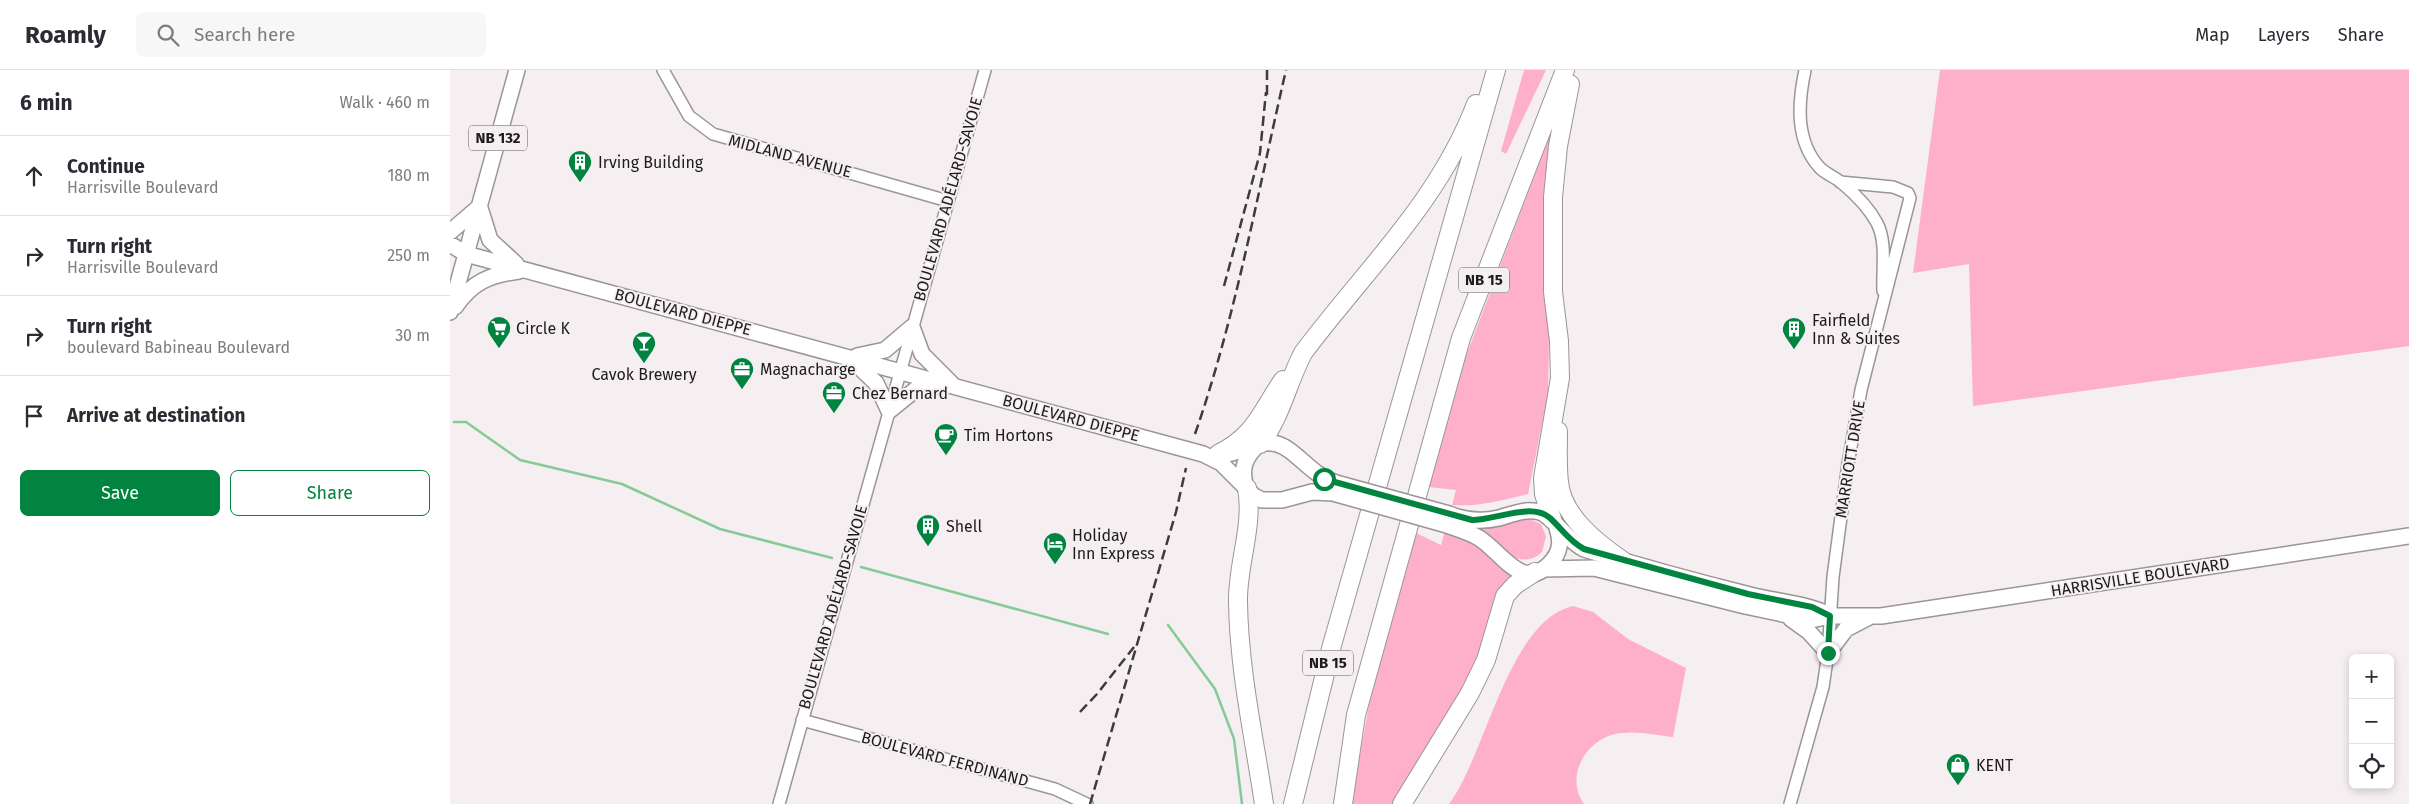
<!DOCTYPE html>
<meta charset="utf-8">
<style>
:root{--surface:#fff;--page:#f7f7f7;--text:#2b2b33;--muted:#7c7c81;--line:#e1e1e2;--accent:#00843f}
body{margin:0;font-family:"Fira Sans",sans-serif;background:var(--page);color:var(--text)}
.controls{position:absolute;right:15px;bottom:15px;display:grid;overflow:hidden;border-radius:8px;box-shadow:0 2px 8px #0003}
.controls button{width:45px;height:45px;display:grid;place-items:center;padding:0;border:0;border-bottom:1px solid var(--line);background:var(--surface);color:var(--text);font:25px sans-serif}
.stop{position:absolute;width:15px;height:15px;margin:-11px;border:4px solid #00843f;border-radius:50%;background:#fff}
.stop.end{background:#00843f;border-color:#fff;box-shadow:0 1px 5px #0008}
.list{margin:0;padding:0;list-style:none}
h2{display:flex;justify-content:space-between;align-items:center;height:65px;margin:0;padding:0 20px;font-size:21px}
h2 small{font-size:16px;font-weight:400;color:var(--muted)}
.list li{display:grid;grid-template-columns:32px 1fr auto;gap:15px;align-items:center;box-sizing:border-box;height:80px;padding:0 20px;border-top:1px solid var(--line)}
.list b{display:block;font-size:19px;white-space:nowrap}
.list p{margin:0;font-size:16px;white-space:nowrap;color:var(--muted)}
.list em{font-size:16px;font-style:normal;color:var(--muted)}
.actions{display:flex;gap:10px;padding:15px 20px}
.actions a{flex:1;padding:11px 0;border:1px solid var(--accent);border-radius:8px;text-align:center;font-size:18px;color:var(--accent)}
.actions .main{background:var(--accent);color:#fff}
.icon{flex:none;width:28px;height:28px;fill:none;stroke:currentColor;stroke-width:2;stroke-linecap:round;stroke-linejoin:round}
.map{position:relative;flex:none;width:1959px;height:734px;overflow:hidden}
header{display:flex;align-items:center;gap:30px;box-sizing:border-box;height:70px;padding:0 25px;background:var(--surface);border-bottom:1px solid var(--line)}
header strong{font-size:24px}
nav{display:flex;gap:28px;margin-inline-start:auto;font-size:18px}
.search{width:350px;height:45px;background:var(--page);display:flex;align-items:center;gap:12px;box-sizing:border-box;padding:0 18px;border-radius:8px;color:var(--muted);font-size:19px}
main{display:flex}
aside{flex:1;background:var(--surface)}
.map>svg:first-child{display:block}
.green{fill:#feafca}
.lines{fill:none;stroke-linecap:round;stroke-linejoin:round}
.stream{stroke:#86ca96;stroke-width:2.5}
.minor-casing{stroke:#9b9597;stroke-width:14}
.major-casing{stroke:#9b9597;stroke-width:18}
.highway-casing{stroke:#9b9597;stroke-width:20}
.minor{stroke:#fff;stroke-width:11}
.major{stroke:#fff;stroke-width:15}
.highway{stroke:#fff;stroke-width:18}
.rail{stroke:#3d3b3b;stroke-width:2.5;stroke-dasharray:10 5;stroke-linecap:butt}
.major-bridge-casing{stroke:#9b9597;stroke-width:18;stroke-linecap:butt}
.major-bridge{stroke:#fff;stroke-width:15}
.route{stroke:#00843f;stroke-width:6}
.labels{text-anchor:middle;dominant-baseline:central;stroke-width:4;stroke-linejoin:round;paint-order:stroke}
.shield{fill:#f5eff1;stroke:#5e5b5b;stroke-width:1}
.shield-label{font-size:15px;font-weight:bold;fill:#1d1b1b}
.street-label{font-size:16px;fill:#1d1b1b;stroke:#f5eff1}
.poi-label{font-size:16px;fill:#1d1b1b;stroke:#f5eff1;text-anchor:start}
</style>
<header>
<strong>Roamly</strong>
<div class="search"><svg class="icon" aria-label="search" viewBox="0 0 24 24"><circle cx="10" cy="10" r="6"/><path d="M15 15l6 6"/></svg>Search here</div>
<nav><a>Map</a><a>Layers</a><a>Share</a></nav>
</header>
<main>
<aside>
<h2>6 min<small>Walk · 460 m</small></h2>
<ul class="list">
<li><svg class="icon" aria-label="ahead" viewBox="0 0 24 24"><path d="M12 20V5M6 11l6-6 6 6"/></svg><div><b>Continue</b><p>Harrisville Boulevard</p></div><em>180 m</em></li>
<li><svg class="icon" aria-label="right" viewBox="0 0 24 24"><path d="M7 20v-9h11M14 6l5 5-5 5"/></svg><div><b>Turn right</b><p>Harrisville Boulevard</p></div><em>250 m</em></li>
<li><svg class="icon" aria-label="right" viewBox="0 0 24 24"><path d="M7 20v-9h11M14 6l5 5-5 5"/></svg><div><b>Turn right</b><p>boulevard Babineau Boulevard</p></div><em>30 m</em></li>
<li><svg class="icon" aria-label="arrive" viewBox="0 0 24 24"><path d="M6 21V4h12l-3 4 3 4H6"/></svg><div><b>Arrive at destination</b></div></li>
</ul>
<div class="actions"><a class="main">Save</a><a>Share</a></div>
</aside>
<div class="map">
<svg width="1959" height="734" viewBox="0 0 1959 734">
<rect width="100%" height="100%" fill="#f5eff1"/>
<path class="green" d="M1074,0H1096L1056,84L1051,81Z
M1490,0H1959V276L1523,336L1519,194L1463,203Z
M1103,57L1098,323L1078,424C1052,430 1029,437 1002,435L1006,420L979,417L966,463L991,475L995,460L1010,465L1031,478L1060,506L1045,527L1037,558L1017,613L948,734H901L924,608L1005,315Z
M1077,448L1091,454L1096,466L1092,482C1069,504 1042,472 1023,458Z
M1123,536L1143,542L1178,569L1236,598L1223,667C1207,665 1188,661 1172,663C1139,665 1113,705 1134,734H999C1036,685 1058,551 1123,536Z"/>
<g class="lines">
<path class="stream" d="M4,352H16L70,390L172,414L270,459L382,488
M411,497L658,564
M718,555L765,619L784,669L792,734"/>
<g class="minor-casing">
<path id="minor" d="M213,0L239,46L263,64L498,131
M1355,0C1348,33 1345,71 1370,98C1376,104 1385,107 1392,113C1404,123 1419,138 1427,153C1437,172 1432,199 1433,221
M352,650L605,719L637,734
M329,734L535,0
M1340,734L1373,617L1378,583L1383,507L1398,394L1411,320L1460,128L1458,123L1443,117L1390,112"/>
</g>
<g class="major-casing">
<path id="major" d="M30,138L40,170L66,194
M0,162L28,138
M0,174L16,184L753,384L771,393L804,426L812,430H832L862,422L883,423
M5,237C22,212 39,205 69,201
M0,242L67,0
M407,286L435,280L462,257L472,284L501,313
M401,289L426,313L439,341L465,320L492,316
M770,385C788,385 804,371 822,373C844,375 859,405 886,413
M796,417C790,399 795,387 808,375
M999,444C1016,451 1032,452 1049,448C1063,444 1076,438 1090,442C1104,447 1116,470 1134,479C1189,496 1244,511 1300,525C1327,532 1356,533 1381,546
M997,455C1008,459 1019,462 1029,468C1052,482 1074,526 1103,490C1111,480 1111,470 1107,458
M1094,499L1144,498L1295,536L1361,550L1381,546H1431L1959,466
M1341,549L1359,562L1378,583L1396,559L1419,547"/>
</g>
<g class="highway-casing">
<path id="highway" d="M1108,361C1108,378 1107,395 1109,412C1112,446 1147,473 1173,491
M810,374C831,347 837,314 853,283C915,200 988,133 1026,34
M768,384C805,366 811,342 833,310
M797,418C804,456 787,495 788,532C789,600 804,667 814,734
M1102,449L1094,424L1093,408L1110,308L1109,271L1103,222V127L1108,76L1120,14
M843,734L882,575L1046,0
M893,734L906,645L1011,268L1115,0
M952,734L1020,623L1036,590L1055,526L1065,515L1085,502"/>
</g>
<use href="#minor" class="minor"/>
<use href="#major" class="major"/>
<use href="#highway" class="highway"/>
<path class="rail" d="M817,0V30
M774,216L810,83L816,22
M745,364C786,246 808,121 836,0
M630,642L647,624L684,577
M640,734L726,442L736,398"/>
<g class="major-bridge-casing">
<path id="major-bridge" d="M886,413L999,444
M883,423L997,455"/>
</g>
<use href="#major-bridge" class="major-bridge"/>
</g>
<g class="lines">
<path class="route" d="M874,409L1022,450C1046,450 1081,432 1100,448C1112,459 1119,471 1134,479L1298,524L1362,537L1380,546L1378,583"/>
</g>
<defs>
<g id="building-pin" transform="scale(1.25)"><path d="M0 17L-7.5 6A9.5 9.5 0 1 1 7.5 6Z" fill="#00843f" stroke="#f5eff1"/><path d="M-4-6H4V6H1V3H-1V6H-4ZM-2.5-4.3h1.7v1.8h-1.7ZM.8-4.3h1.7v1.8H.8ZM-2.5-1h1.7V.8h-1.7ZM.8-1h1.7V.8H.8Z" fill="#fff"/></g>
<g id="supermarket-pin" transform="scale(1.25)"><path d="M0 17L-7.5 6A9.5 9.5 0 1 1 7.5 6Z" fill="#00843f" stroke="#f5eff1"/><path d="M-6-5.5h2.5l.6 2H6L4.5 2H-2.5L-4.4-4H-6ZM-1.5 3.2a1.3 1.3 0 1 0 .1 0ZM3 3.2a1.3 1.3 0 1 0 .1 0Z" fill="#fff"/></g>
<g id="bar-pin" transform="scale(1.25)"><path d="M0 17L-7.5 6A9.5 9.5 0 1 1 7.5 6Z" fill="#00843f" stroke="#f5eff1"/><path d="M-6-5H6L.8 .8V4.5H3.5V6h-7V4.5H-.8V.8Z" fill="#fff"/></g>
<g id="office-pin" transform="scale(1.25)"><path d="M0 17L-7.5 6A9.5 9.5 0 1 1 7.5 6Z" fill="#00843f" stroke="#f5eff1"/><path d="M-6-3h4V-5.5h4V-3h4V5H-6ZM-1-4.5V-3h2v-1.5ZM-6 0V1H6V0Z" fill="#fff"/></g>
<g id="cafe-pin" transform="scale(1.25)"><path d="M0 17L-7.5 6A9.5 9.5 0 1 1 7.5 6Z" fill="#00843f" stroke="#f5eff1"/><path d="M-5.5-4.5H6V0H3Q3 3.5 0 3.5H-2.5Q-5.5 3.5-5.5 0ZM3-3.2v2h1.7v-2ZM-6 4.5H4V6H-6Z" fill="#fff"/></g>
<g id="hotel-pin" transform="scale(1.25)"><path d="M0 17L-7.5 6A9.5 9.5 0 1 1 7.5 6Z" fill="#00843f" stroke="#f5eff1"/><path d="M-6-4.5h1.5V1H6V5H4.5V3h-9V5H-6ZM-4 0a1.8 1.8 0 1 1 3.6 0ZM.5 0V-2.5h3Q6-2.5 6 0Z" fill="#fff"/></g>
<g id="shop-pin" transform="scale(1.25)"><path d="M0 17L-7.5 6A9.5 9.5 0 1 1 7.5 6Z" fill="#00843f" stroke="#f5eff1"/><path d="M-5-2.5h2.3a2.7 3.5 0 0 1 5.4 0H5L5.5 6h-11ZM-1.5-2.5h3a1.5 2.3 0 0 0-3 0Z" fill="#fff"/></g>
</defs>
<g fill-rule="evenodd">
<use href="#building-pin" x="130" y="92"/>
<use href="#supermarket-pin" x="49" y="258"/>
<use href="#building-pin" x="1344" y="259"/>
<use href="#bar-pin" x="194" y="273"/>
<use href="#office-pin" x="292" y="299"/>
<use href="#office-pin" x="384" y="323"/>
<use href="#cafe-pin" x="496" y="365"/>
<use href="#building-pin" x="478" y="456"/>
<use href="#hotel-pin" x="605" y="474"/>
<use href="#shop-pin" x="1508" y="695"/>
</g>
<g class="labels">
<g class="shield">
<rect x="19" y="55.5" width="58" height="25" rx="4"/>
<rect x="1009" y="197.5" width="50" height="25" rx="4"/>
<rect x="853" y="580.5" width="50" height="25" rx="4"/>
</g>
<g class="shield-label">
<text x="48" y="68">NB 132</text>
<text x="1034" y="210">NB 15</text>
<text x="878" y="593">NB 15</text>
</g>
<g class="street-label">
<text transform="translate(340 86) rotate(15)">MIDLAND AVENUE</text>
<text transform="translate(498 129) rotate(-74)">BOULEVARD ADÉLARD-SAVOIE</text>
<text transform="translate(233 242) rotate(15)">BOULEVARD DIEPPE</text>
<text transform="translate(621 348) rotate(15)">BOULEVARD DIEPPE</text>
<text transform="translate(1400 389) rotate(-81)">MARRIOTT DRIVE</text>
<text transform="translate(1690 507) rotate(-9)">HARRISVILLE BOULEVARD</text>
<text transform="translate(383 537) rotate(-74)">BOULEVARD ADÉLARD-SAVOIE</text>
<text transform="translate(495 689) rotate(15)">BOULEVARD FERDINAND</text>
</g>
<g class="poi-label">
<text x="148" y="92">Irving Building</text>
<text x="1362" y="250">Fairfield<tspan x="1362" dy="18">Inn &amp; Suites</tspan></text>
<text x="66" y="258">Circle K</text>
<text x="310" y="299">Magnacharge</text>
<text x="194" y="304" text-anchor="middle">Cavok Brewery</text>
<text x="402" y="323">Chez Bernard</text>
<text x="514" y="365">Tim Hortons</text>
<text x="496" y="456">Shell</text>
<text x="622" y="465">Holiday<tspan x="622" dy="18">Inn Express</tspan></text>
<text x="1526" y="695">KENT</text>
</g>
</g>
</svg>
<div class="controls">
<button>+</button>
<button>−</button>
<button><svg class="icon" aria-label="locate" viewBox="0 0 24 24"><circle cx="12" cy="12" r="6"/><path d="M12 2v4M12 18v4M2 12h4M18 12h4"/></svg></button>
</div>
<div class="stop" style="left:874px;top:409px"></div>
<div class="stop end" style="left:1378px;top:583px"></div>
</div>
</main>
